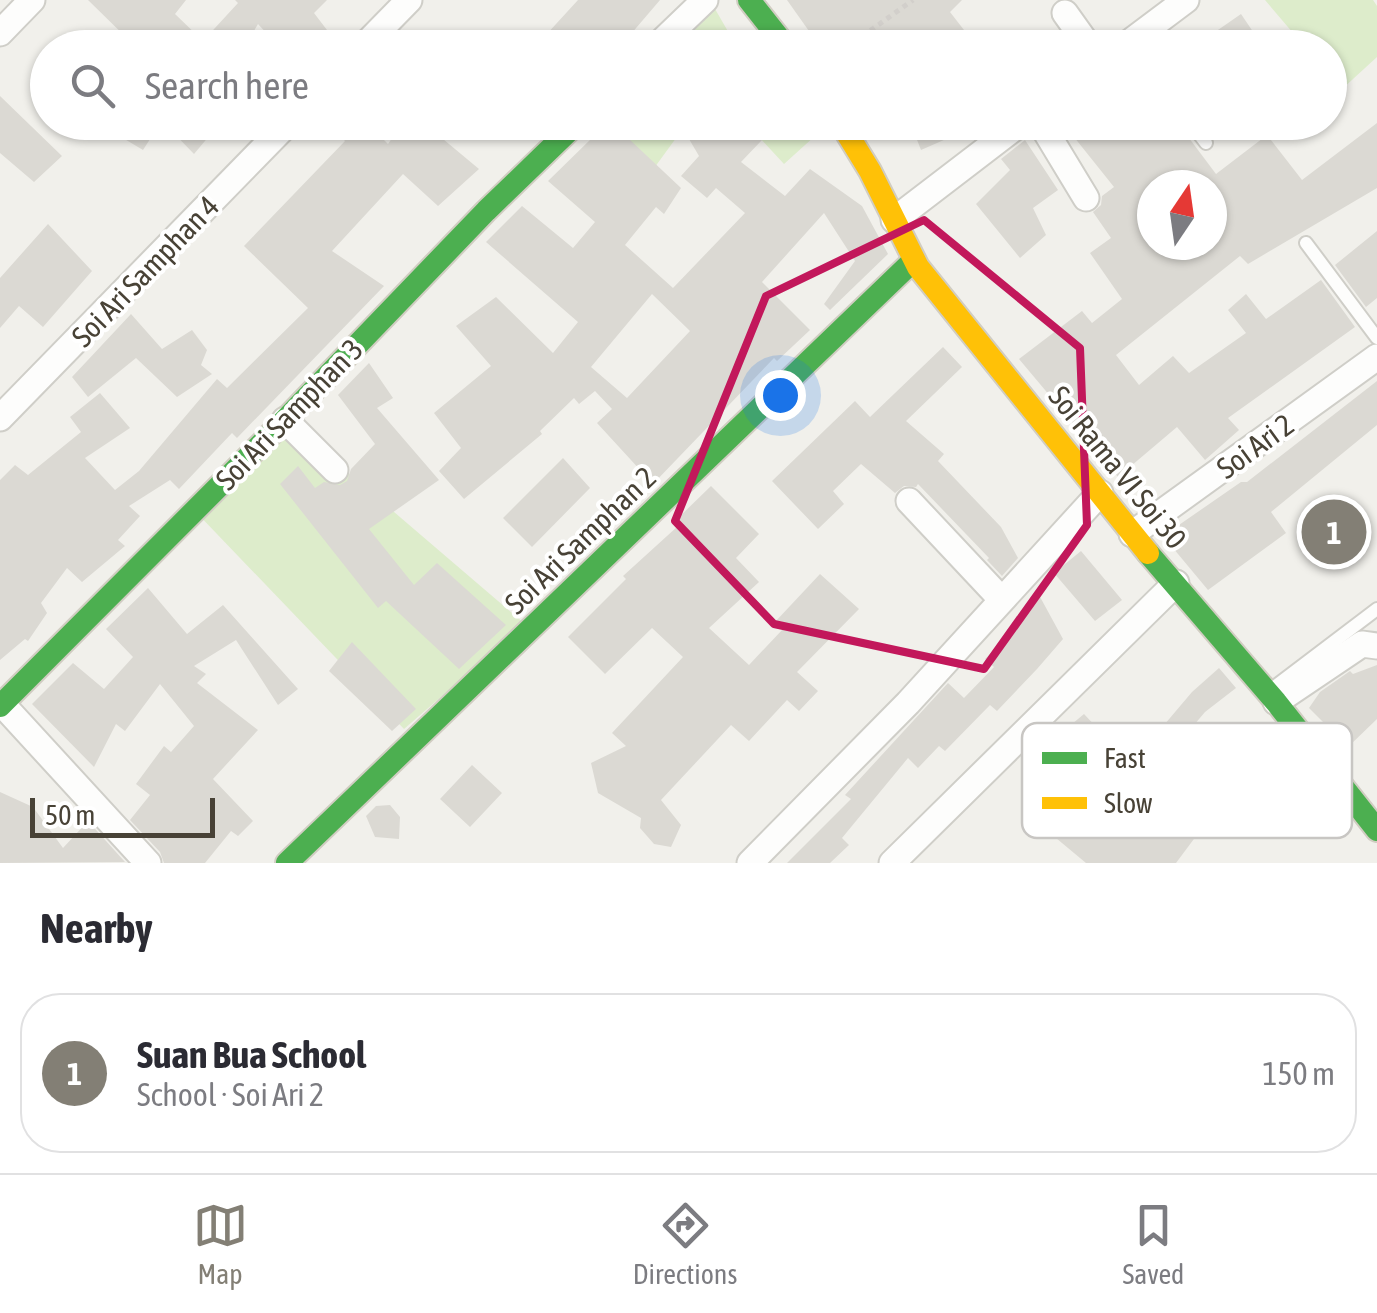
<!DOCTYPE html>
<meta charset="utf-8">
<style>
:root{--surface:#fff;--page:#f7f7f7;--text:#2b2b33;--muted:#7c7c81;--line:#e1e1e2;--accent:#837f75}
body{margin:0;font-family:"Asap Condensed",sans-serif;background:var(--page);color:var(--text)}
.compass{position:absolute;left:1137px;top:170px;width:90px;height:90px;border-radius:50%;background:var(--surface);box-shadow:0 2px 8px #0004;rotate:13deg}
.scale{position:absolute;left:30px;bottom:25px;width:185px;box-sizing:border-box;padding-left:10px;border:5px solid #484236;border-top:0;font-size:28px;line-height:35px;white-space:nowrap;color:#484236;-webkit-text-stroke:8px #fff;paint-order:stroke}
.you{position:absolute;left:780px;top:395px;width:35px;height:35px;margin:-25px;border:8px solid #fff;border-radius:50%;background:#1a73e8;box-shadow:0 0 0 15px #1a73e833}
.badge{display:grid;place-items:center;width:65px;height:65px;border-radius:50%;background:var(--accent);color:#fff;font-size:32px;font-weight:700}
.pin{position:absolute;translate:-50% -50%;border:5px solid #fff;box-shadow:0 2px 10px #0006}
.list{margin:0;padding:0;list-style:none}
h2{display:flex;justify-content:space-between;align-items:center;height:130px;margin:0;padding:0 40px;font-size:42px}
h2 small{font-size:32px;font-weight:400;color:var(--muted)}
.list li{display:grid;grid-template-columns:65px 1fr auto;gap:30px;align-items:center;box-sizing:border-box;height:160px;margin:0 20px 20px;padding:0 20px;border:2px solid var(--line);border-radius:40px}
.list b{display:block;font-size:38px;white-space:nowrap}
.list p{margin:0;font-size:32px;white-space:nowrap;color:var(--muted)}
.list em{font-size:32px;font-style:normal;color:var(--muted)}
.icon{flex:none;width:55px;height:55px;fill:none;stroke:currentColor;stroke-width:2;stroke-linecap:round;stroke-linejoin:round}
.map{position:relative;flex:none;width:1377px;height:863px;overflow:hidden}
.search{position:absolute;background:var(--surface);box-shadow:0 2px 8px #0004;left:30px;right:30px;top:30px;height:110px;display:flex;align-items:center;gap:25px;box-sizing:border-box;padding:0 35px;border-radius:55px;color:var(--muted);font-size:38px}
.sheet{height:310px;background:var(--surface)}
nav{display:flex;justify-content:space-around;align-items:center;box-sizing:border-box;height:140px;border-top:2px solid var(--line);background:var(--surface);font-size:28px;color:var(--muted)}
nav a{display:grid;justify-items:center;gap:5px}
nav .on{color:var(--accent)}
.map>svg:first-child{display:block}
.green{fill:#ddeccb}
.building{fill:#dbd9d3;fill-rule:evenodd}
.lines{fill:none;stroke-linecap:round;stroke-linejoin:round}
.lane-casing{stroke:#cfcec8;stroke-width:16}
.street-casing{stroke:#cfcec8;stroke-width:29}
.fast-casing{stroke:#d1cdc2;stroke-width:26}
.slow-casing{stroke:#d1cdc2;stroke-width:26}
.path{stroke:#d2cfcb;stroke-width:5;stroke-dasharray:5 5;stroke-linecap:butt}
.lane{stroke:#fdfdfc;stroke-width:12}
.street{stroke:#fdfdfc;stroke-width:25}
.fast{stroke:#4caf50;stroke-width:22}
.slow{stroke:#ffc107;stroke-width:22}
.marked{fill:none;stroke:#c2185b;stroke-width:8;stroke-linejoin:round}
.labels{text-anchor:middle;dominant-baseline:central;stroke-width:8;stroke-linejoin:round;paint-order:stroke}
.street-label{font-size:30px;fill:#484236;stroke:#fff}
.key{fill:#fff;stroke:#c8c6c3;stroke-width:2.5}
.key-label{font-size:28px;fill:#484236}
</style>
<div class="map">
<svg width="1377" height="863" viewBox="0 0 1377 863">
<rect width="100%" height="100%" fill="#f1f0eb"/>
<path class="green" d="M1265,0H1373L1377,6V57L1341,90L1330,76V48L1305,47Z
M711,2L737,47L666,48Z
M592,123H687L644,182L585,129Z
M746,123H804L815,136L784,164Z
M297,429L525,624L404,729L194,510Z"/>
<path class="building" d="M88,0H186L175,14L203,41L238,3L235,0H327L314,13L327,30L307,48H280L258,24L244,48H137Z
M578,0H660L619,48H534Z
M787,0H962L950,12L978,48H821Z
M1241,14L1264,48H1192Z
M0,96L62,156L34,182L0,153Z
M96,122H161L143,150Z
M163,122H221L194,154Z
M326,122H366L388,144L403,122H446L437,134L479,169L438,206L403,174L332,251L384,286L237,438L232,433L179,489L170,480L129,506L140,516L118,540L125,546L82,582L67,568L41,603L47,613L28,641L25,639L0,660V480L15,465L28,475L81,432L70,417L100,393L130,428L85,458L115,490L139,471L217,379L227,388L308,308L244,246L345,141Z
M599,122H611L681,188L664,214L656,207L625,245L673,288L745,213L716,188L707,198L681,176L699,156L689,139L702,122H719L728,132L745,122L762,140L741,162L785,196L810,169L862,206L888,254L830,310L824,304L855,261L824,213L762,282L810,330L777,361L774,358L653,484L597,423L612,409L595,391L579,404L574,398L540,431L542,434L464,499L439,471L461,448L434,413L491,366L456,326L496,297L553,353L578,322L486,242L522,206L573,248L595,222L548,181L593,137ZM652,294L690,331L627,398L591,367Z
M910,122H985L921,150Z
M1062,122H1133L1147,139L1169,122H1177L1216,174L1267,135L1302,180L1377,123V188L1248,264L1240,256L1116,355L1139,385L1173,356L1189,373L1246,333L1228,310L1246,294L1266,319L1321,280L1355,327L1228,418L1239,430L1205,460L1177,427L1118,477L1019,359L1082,311L1092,323L1122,299L1090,253L1111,238L1093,212L1101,205L1102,196L1114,187ZM1152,185H1212V245H1190L1175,256L1167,245H1152Z
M1025,140L1058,190L1033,208L1046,235L1020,258L976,204L1010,170L1001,159Z
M48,224L92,271L43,327L19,306L0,328V278Z
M1377,231V298L1366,307L1335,265Z
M131,314L162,349L192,330L207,350L201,365L212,374L177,397L136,358L88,397L72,377Z
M943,347L962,367L906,421L944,454L938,461L1001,527L1018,558L1002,576L987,560L989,558L918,484L916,487L904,486L895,493L861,464L833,491L844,504L818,529L772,481L855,401L870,417Z
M369,363L393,398L377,408L439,480L369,529L414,585L437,563L506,625L459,669L386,601L378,608L280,484L298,466L315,488L324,482L340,485L347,481L351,469L375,444L338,395Z
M1377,381V425L1271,512L1286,533L1208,590L1163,536L1241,482H1247Z
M563,458L590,488L532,547L503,518Z
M711,486L759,534L736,558L759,582L709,628L749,665L783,629L775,622L820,574L859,609L797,672L818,691L799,711L787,700L749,741L731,725L661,800L681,825L671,847L654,844L640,828L641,818L598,793L591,763L626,746L612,733L683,657L652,628L605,674L568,637L626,579L623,576L678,526L674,522Z
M1081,551L1122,600L1095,621L1054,573Z
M148,588L187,634L223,605L298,689L278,705L236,640L194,666L206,674L197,683L258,730L213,779L253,821L238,836L231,831L205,863H164L160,852L130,820L150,795L136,784L164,746L171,752L194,726L160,684L125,731L116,724L94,767L32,704L73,663L104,689L133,657L106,629Z
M1039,595L1063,639L1037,669L997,711L990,705L945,751L939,746L918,768L908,758L842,838L849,845L830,863H787L851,799L845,795L948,683L964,698L994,667L985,659L1011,633L1007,630Z
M352,642L416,709L392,731L329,671Z
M1377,665V719L1348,747L1309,708L1320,692L1350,671L1353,674Z
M1219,668L1236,688L1205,712L1177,745L1229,792L1176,863H1086L1050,833L1078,810L1030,759L1084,714L1131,764L1192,692Z
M472,765L502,793L470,827L440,799Z
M0,792L33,807L63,848L88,821L125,862L0,863Z
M390,805L400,817L399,839L375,837L366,816L376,806Z"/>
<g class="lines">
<g class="lane-casing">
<path id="lane" d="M1190,122L1206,143
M1306,243L1377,338
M1269,691L1377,609"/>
</g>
<g class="street-casing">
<path id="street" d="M1065,13L1090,48
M0,33L32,0
M362,48L409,0
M655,48L705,0
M1122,48L1186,0
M1040,122L1086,198
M894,220L1022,122
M0,418L289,122
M285,420L335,470
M909,501L1002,600
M1132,534L1377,357
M1276,702L1362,644L1377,646
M2,704L148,863
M750,863L908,703L1100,493
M892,863L1176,583"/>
</g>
<g class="fast-casing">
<path id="fast" d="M749,0L787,48
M1148,553L1276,702L1377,830
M0,706L285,420L486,211L578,122
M287,863L914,260"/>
</g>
<g class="slow-casing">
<path id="slow" d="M840,122L870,171L918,267L1148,553"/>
</g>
<path class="path" d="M846,48L913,0"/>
<use href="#lane" class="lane"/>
<use href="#street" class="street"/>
<use href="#fast" class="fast"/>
<use href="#slow" class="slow"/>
</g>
<path class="marked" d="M924,220L1080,348L1087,525L984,669L774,624L675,521L766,296Z"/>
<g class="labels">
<g class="street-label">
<text transform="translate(145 271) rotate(-46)">Soi Ari Samphan 4</text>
<text transform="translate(289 414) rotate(-46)">Soi Ari Samphan 3</text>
<text transform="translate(1255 446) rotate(-36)">Soi Ari 2</text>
<text transform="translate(1118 467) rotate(51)">Soi Rama VI Soi 30</text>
<text transform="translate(580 540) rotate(-44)">Soi Ari Samphan 2</text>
</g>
</g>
<rect x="1022" y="723" width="330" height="115" rx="15" class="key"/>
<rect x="1042" y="752" width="45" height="12" fill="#4caf50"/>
<rect x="1042" y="797" width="45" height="12" fill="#ffc107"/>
<g class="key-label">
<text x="1104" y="768">Fast</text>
<text x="1104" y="813">Slow</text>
</g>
</svg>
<svg class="compass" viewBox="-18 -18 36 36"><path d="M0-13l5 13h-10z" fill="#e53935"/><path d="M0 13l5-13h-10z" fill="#7c7c81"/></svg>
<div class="scale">50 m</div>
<div class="you"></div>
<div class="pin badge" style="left:1334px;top:532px">1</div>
<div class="search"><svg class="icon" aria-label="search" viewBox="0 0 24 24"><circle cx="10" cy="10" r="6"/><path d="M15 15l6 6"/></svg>Search here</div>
</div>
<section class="sheet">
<h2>Nearby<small></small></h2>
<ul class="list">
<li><span class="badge">1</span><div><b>Suan Bua School</b><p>School · Soi Ari 2</p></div><em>150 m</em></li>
</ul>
</section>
<nav>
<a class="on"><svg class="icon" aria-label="map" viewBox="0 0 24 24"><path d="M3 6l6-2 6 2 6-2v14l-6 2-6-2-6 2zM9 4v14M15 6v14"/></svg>Map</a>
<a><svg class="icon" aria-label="directions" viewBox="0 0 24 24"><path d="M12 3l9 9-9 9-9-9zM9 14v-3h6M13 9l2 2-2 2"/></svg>Directions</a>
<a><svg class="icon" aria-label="saved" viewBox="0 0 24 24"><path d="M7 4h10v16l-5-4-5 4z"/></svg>Saved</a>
</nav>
